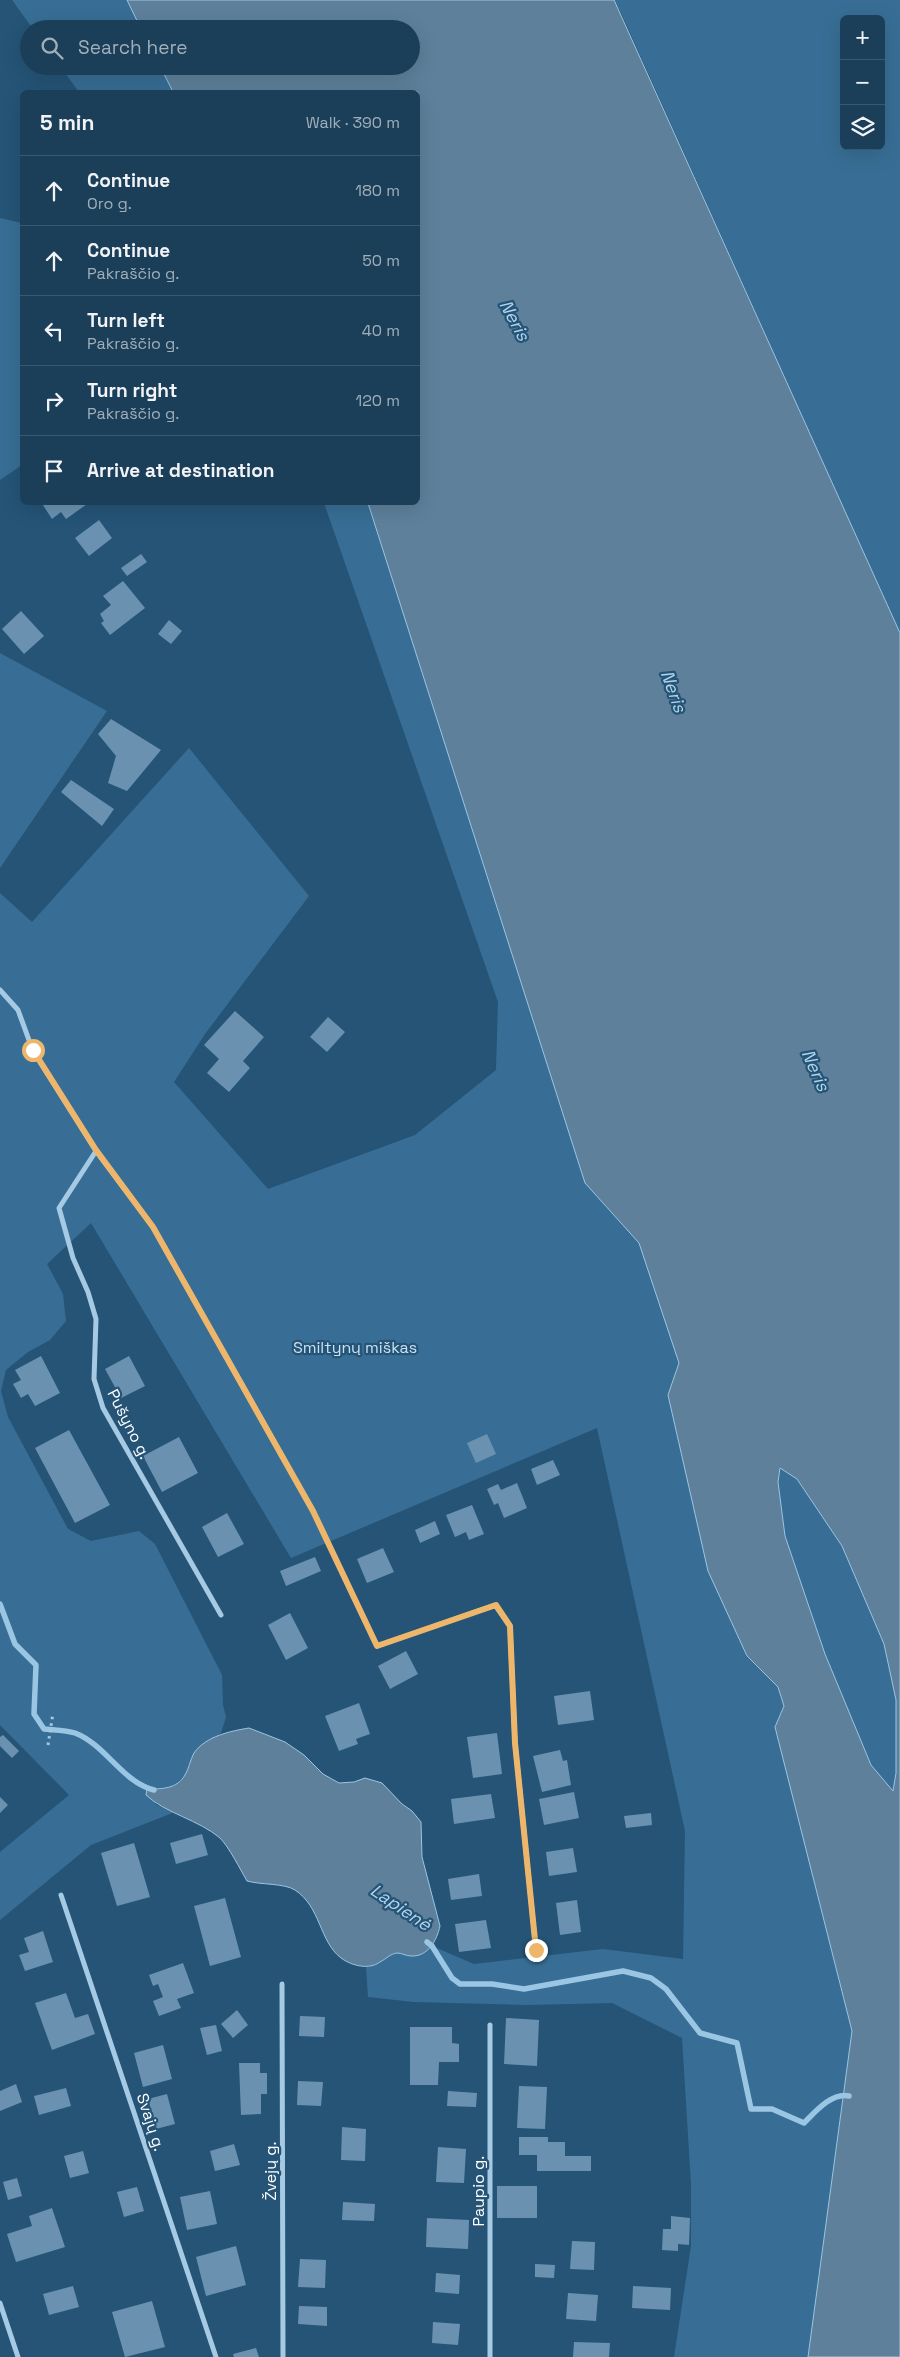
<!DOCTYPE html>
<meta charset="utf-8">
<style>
:root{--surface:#1c3f59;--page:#25465f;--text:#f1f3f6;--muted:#a0afba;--line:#3a586f}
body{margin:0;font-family:"Space Grotesk",sans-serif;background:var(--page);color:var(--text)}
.controls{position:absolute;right:15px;top:15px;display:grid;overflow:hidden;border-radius:8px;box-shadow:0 5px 20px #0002}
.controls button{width:45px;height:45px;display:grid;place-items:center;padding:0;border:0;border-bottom:1px solid var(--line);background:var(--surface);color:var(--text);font:25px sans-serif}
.stop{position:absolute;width:15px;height:15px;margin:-11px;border:4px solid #edb66a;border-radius:50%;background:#fff}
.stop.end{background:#edb66a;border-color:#fff;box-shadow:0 1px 5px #0008}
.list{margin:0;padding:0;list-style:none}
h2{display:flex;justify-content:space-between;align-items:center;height:65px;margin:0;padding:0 20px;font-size:21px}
h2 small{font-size:16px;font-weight:400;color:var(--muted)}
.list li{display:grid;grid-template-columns:32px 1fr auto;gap:15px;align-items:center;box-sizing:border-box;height:70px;padding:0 20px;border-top:1px solid var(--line)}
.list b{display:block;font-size:19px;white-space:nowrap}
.list p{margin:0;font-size:16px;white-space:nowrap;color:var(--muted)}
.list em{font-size:16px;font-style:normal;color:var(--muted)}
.icon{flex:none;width:28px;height:28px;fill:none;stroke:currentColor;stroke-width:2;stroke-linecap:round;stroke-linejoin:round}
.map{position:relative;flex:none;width:900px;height:2357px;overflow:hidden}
.search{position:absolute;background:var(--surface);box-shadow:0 5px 20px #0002;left:20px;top:20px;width:400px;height:55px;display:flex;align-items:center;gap:12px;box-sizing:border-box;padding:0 18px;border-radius:28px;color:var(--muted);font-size:19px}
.panel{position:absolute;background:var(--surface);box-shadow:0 5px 20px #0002;left:20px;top:90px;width:400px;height:415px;border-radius:8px}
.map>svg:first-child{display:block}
.green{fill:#386e95;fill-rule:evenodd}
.water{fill:#5e809b;stroke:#9ac6e4;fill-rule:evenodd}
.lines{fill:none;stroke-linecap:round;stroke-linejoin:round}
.stream{stroke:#9ac6e4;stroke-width:5.5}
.building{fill:#6a92b0}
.path{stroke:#a6cae3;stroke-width:3;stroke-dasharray:2.5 4;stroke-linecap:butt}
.street{stroke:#a6cae3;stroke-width:5}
.route{stroke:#edb66a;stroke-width:6}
.labels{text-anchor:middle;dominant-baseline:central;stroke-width:4.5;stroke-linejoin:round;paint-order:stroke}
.park-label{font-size:16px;fill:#c8e1f3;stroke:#255477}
.street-label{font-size:16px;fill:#fff;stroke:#255477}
.water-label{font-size:18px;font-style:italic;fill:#b1d3eb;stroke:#255477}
</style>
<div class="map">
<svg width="900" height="2357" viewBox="0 0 900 2357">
<rect width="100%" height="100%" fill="#255477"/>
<path class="green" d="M12,0H127L141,29H33Z
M614,0H900V633L622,15ZM844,19H881V146H844Z
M60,66H160L173,92H79Z
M0,218L22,223V465L0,480Z
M324,503H368L585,1183L639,1243L679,1363L668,1395L746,1656L778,1687L784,1706L775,1727L852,2031L808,2357H674L691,2246V2184L682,2038L612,2003L527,2005L414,2002L368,1997L366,1967C378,1964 381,1959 391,1955C408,1948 411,1964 432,1946L474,1964L603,1949L683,1959L685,1831L597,1428L291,1558L91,1223L47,1264L63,1294L66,1321L50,1340L28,1352L6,1370L1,1391L8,1417L68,1529L91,1541L139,1531L155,1544L222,1675L223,1705L226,1717L221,1733L195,1753L185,1776L174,1786L162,1789L155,1804L175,1812L91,1845L0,1920V1852L69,1795L0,1725V893L32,922L189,748L309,896L205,1034L174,1082L268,1189L415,1135L496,1070L498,1002Z
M0,653L107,711L0,868Z
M781,1467L797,1479L842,1546L884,1644L896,1700V1773L893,1791L871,1765L825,1654L785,1536L778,1482Z"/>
<path class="water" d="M127,0H614L900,633V2357H808L852,2031L775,1727L784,1706L778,1687L747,1656L708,1571L668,1395L679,1363L639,1243L585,1183L368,503L418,502V92H173L160,66H411V29H141ZM780,1468L797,1479L842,1546L884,1644L896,1700V1773L893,1791L871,1765L825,1654L785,1536L778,1482Z
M249,1728L285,1742L304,1755L323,1774L339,1783L354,1782L365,1778L382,1783L402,1804L412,1811L421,1822L422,1857L440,1926C437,1940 428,1957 411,1956C406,1956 402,1953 397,1953C390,1954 386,1959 380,1962C369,1970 352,1966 341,1958C319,1941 321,1907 295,1890C284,1883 261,1885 247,1881C240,1869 229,1847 220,1838C199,1820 165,1813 146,1795L147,1789C162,1789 177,1789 185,1775C189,1769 190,1760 194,1753C206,1736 231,1731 249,1728Z"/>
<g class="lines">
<path class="stream" d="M0,1604L15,1644L36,1665L34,1714L44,1729C54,1730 66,1730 75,1733C106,1745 122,1782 154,1790
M427,1942L432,1946L452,1978L460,1984H492L524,1989L623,1971L651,1978L666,1989L700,2033L737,2043L751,2109H772L804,2123C815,2112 832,2092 849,2096"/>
</g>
<path class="building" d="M41,502H90L66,519L61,512L52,519Z
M99,520L112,538L89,556L75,538Z
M141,554L147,562L127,576L121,568Z
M123,581L145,608L110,635L101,623L104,621L100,614L111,605L103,596Z
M21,611L44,636L24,654L2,629Z
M169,620L182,631L171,644L158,634Z
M111,719L161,750L127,791L108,783L116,756L98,734Z
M71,780L114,809L102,826L61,792Z
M235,1011L264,1037L243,1061L250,1068L229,1092L207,1073L219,1059L204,1045Z
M328,1017L345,1032L327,1052L310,1037Z
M41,1356L60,1393L35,1406L28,1394L21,1398L13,1384L21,1380L15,1370Z
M129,1356L145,1386L121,1398L105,1369Z
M69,1430L110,1505L75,1523L35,1448Z
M487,1434L496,1454L476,1463L467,1443Z
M179,1437L198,1473L162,1492L143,1456Z
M553,1460L560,1475L537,1485L531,1469Z
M517,1483L527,1508L504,1518L498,1503L494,1505L487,1489L498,1484L501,1490Z
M472,1505L484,1534L469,1540L466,1532L455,1537L446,1515Z
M227,1513L244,1544L218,1557L202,1527Z
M435,1521L440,1534L420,1543L415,1530Z
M383,1548L394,1572L367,1583L357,1559Z
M315,1557L321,1571L286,1586L280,1571Z
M290,1613L308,1648L286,1660L268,1625Z
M406,1651L418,1674L390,1689L378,1666Z
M590,1691L594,1720L558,1725L554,1696Z
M359,1703L370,1734L356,1739L358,1744L339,1751L325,1716Z
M497,1733L502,1774L473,1778L467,1737Z
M3,1735L19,1751L12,1758L0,1746V1737Z
M560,1750L563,1761L567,1760L571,1785L542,1792L533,1756Z
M574,1792L579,1818L544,1825L539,1799Z
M491,1794L495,1818L454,1824L451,1799Z
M0,1797L8,1805L0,1813Z
M651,1813L652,1825L626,1828L624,1816Z
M202,1834L208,1855L176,1864L170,1843Z
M134,1843L150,1897L117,1906L101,1853Z
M573,1848L577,1872L549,1876L546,1852Z
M479,1874L482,1896L451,1900L448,1879Z
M225,1898L241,1957L210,1966L194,1906Z
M577,1900L581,1932L560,1935L556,1903Z
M486,1920L491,1948L459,1952L455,1924Z
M43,1931L53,1962L25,1971L19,1955L29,1952L24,1938Z
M183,1963L194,1993L177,1999L181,2008L159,2016L153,2001L163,1997L158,1984L153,1986L149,1975Z
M66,1993L75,2018L88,2014L95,2034L52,2050L35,2003Z
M237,2010L248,2025L233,2038L221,2024Z
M300,2016L325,2017L324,2037L299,2036Z
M506,2018L539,2020L537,2066L504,2064Z
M216,2025L222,2051L207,2055L200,2028Z
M410,2027H452V2043L459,2044V2062H439L438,2085H410Z
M163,2045L172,2079L143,2087L134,2053Z
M239,2063H260V2073H267V2094H261V2114L241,2115Z
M298,2081L323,2082L321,2106L297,2105Z
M16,2084L22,2102L0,2111V2091Z
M519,2086L547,2087L545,2129L517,2128Z
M66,2088L71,2106L39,2115L34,2096Z
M448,2091L477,2093L476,2107L447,2106Z
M167,2094L175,2124L156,2129L148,2099Z
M342,2127L366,2129L365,2161L341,2160Z
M519,2137H548V2142H565V2156H591V2171H537V2155H519Z
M234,2144L240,2165L215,2171L210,2151Z
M438,2147L466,2149L464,2183L436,2182Z
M83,2151L89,2173L70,2178L64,2156Z
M17,2178L22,2196L8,2200L3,2182Z
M497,2186H537V2218H497Z
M137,2187L144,2211L124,2217L117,2192Z
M210,2191L217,2224L187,2230L180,2197Z
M343,2202L375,2204L374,2221L342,2220Z
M52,2208L65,2247L16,2262L7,2234L32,2226L29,2216Z
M671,2216L690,2218L689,2245L678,2244V2251L662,2250L663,2229H671Z
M427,2218L469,2220L468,2249L426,2247Z
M572,2241L595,2242L594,2270L570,2269Z
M236,2246L246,2285L206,2296L196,2257Z
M300,2259L326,2260L325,2288L298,2287Z
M535,2264L555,2265L554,2278L535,2277Z
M436,2273L460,2275L459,2294L435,2292Z
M73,2286L79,2307L49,2315L43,2294Z
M633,2286L671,2288L670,2310L632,2308Z
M568,2293L598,2295L596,2321L566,2319Z
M152,2301L165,2347L125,2357L112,2312Z
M299,2306L327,2307V2326L298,2324Z
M433,2322L460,2324L458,2345L432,2343Z
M574,2342L610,2343L609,2357H573Z
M256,2348L259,2357H234L233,2354Z"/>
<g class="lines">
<path class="path" d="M48,1745L53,1713"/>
<path class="street" d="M0,990L18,1010L33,1051L96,1151L153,1227L313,1511L377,1646L495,1605L510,1626L515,1743L536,1950
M96,1151L59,1208L73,1258L88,1292L96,1319L94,1379L103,1408L221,1615
M61,1895L216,2357
M282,1984L283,2357
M0,2303L18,2357
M490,2357V2025"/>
</g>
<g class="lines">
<path class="route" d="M33,1050L96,1150L153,1227L313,1511L377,1646L496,1605L510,1626L515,1743L536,1950"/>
</g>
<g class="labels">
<g class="park-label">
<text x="355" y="1347">Smiltynų miškas</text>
</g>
<g class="street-label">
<text transform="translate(129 1424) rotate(63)">Pušyno g.</text>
<text transform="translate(151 2122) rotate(72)">Svajų g.</text>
<text transform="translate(270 2171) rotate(-90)">Žvejų g.</text>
<text transform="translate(478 2191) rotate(-90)">Paupio g.</text>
</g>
<g class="water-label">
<text transform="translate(515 320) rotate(62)">Neris</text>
<text transform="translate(674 691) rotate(70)">Neris</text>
<text transform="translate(816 1070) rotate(66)">Neris</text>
<text transform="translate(401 1907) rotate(34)">Lapienė</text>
</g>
</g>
</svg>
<div class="controls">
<button>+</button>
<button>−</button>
<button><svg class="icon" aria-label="layers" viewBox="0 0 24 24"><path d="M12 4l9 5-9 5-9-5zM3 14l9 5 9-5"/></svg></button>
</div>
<div class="stop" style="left:33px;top:1050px"></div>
<div class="stop end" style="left:536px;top:1950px"></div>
<div class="search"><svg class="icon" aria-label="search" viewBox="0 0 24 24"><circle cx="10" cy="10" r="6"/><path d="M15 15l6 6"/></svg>Search here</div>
<section class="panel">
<h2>5 min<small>Walk · 390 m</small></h2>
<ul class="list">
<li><svg class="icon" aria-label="ahead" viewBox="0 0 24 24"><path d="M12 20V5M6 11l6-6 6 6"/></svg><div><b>Continue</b><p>Oro g.</p></div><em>180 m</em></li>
<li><svg class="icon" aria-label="ahead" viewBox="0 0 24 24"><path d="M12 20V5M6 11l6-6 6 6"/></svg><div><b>Continue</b><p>Pakraščio g.</p></div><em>50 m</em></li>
<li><svg class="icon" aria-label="left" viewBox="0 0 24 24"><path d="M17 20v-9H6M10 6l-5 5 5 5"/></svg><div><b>Turn left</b><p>Pakraščio g.</p></div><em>40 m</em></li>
<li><svg class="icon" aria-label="right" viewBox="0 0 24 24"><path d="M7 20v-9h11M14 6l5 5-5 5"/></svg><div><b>Turn right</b><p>Pakraščio g.</p></div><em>120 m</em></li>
<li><svg class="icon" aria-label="arrive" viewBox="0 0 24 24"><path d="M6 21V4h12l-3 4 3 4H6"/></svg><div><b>Arrive at destination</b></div></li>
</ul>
</section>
</div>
